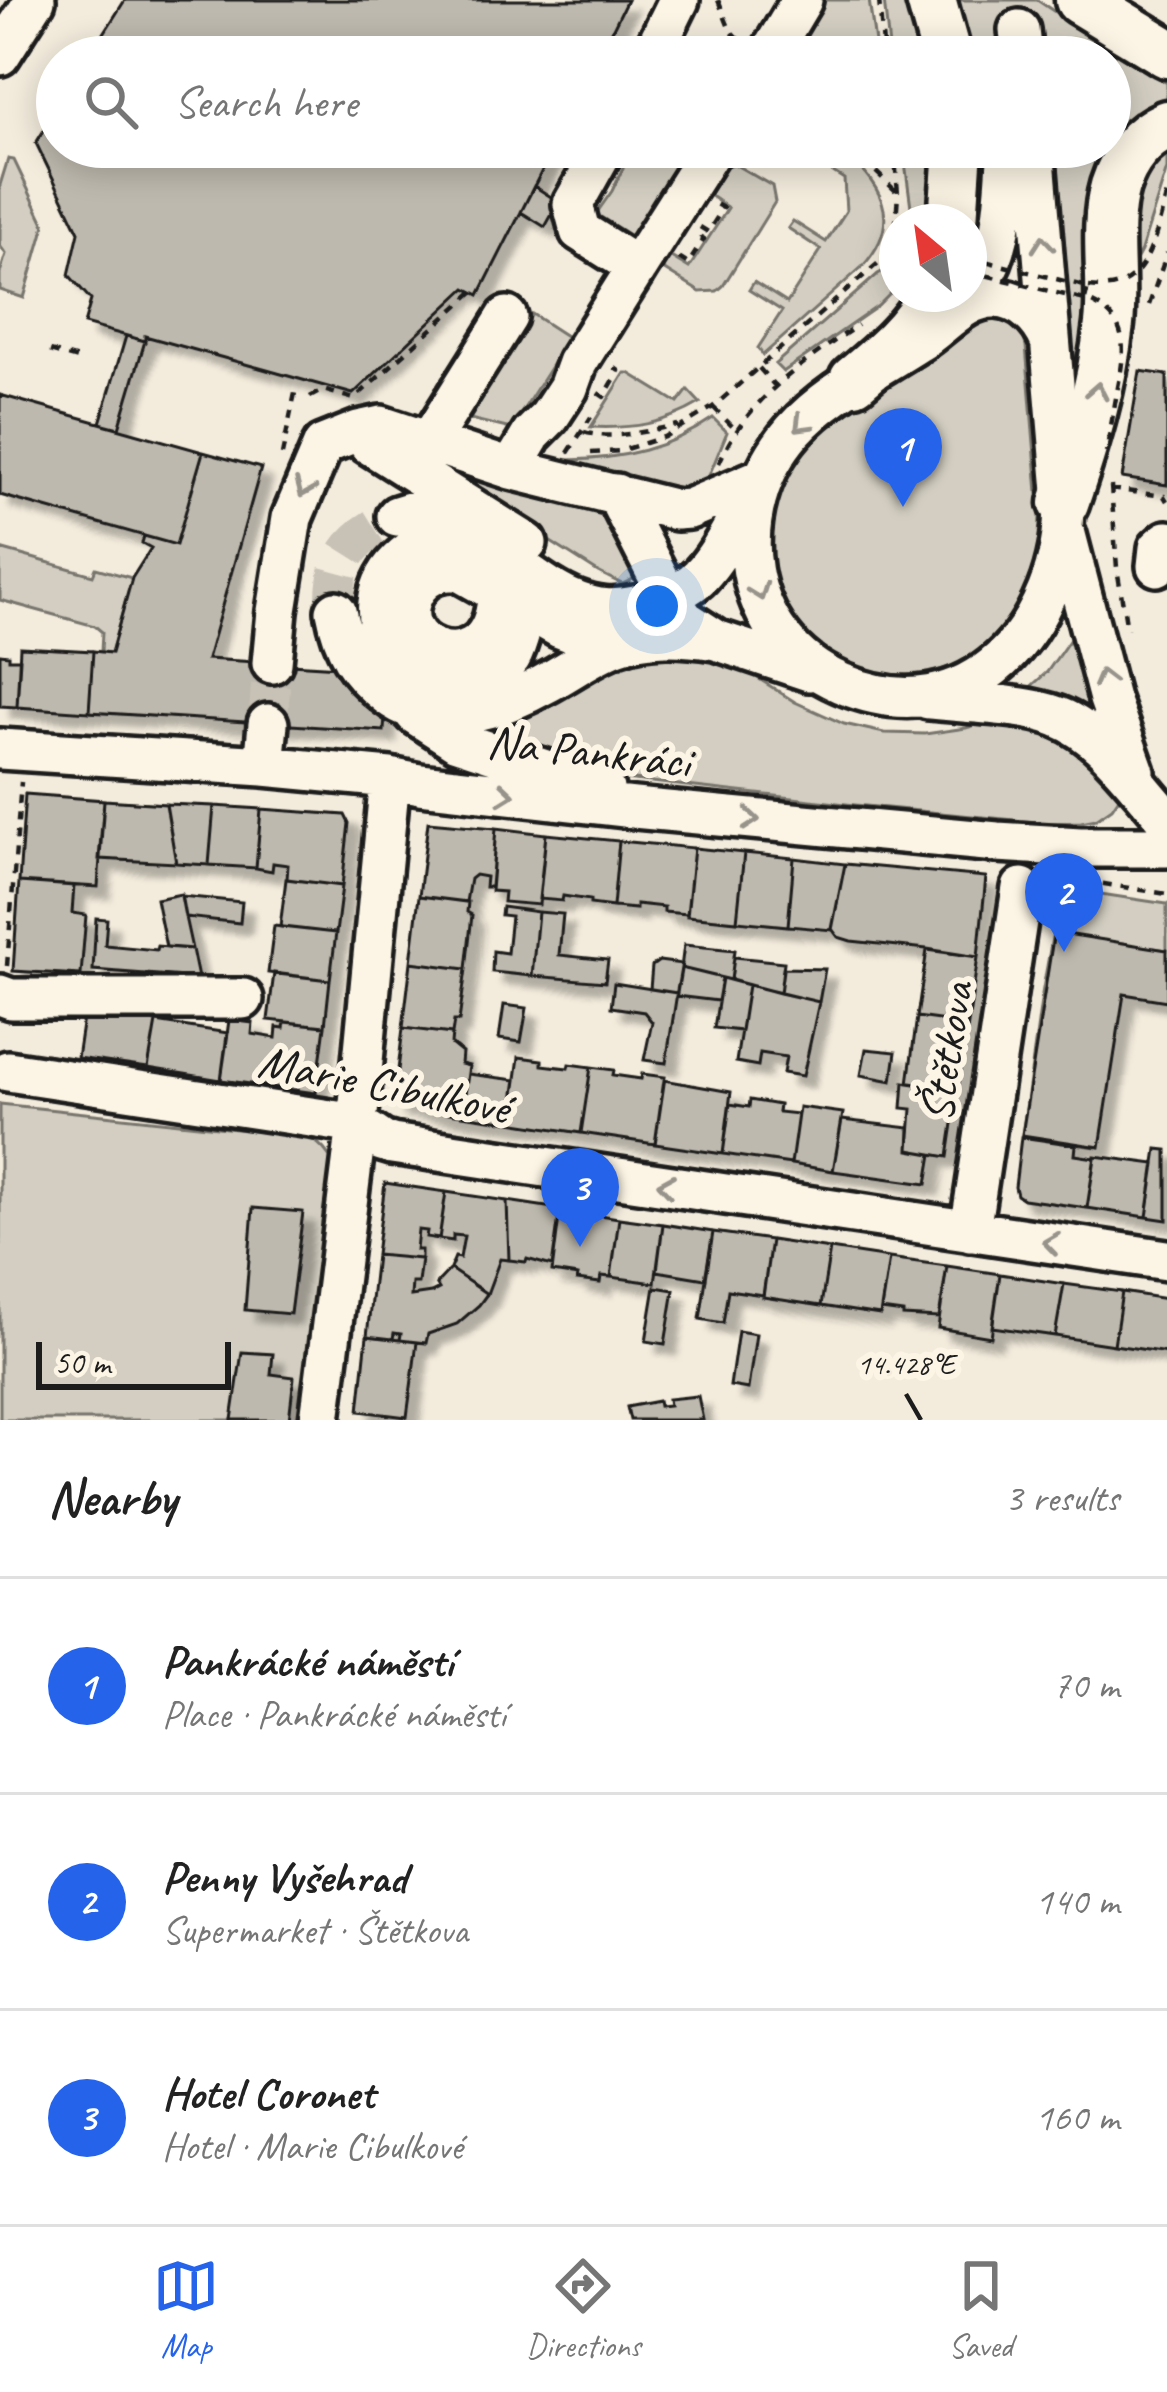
<!DOCTYPE html>
<meta charset="utf-8">
<style>
:root{--surface:#fff;--page:#f2f2f2;--text:#222;--muted:#767676;--line:#e0e0e0;--accent:#2563eb}
body{margin:0;font-family:Caveat,sans-serif;background:var(--page);color:var(--text)}
.compass{position:absolute;left:879px;top:204px;width:108px;height:108px;border-radius:50%;background:var(--surface);box-shadow:0 6px 30px #0003;rotate:331deg}
.scale{position:absolute;left:36px;bottom:30px;width:195px;box-sizing:border-box;padding-left:12px;border:6px solid #1c1c1c;border-top:0;font-size:33px;line-height:42px;white-space:nowrap;color:#1c1c1c;-webkit-text-stroke:9px #fcf5e5;paint-order:stroke}
.you{position:absolute;left:657px;top:606px;width:42px;height:42px;margin:-30px;border:9px solid #fff;border-radius:50%;background:#1a73e8;box-shadow:0 0 0 18px #1a73e833}
.badge{display:grid;place-items:center;width:78px;height:78px;border-radius:50%;background:var(--accent);color:#fff;font-size:39px;font-weight:700}
.pin{position:absolute;translate:-50% -99px;filter:drop-shadow(0 3px 6px #0008)}
.pin::after{content:'';position:absolute;top:63px;width:42px;height:36px;background:inherit;clip-path:polygon(0 0,100% 0,50% 100%)}
.list{margin:0;padding:0;list-style:none}
h2{display:flex;justify-content:space-between;align-items:center;height:156px;margin:0;padding:0 48px;font-size:51px}
h2 small{font-size:39px;font-weight:400;color:var(--muted)}
.list li{display:grid;grid-template-columns:78px 1fr auto;gap:36px;align-items:center;box-sizing:border-box;height:216px;padding:0 48px;border-top:3px solid var(--line)}
.list b{display:block;font-size:45px;white-space:nowrap}
.list p{margin:0;font-size:39px;white-space:nowrap;color:var(--muted)}
.list em{font-size:39px;font-style:normal;color:var(--muted)}
.icon{flex:none;width:66px;height:66px;fill:none;stroke:currentColor;stroke-width:2;stroke-linecap:round;stroke-linejoin:round}
.map{position:relative;flex:none;width:1167px;height:1420px;overflow:hidden}
.search{position:absolute;background:var(--surface);box-shadow:0 6px 30px #0003;left:36px;right:36px;top:36px;height:132px;display:flex;align-items:center;gap:30px;box-sizing:border-box;padding:0 42px;border-radius:66px;color:var(--muted);font-size:45px}
.sheet{height:804px;background:var(--surface)}
nav{display:flex;justify-content:space-around;align-items:center;box-sizing:border-box;height:168px;border-top:3px solid var(--line);background:var(--surface);font-size:33px;color:var(--muted)}
nav a{display:grid;justify-items:center;gap:6px}
nav .on{color:var(--accent)}
.map>svg:first-child{display:block}
.green{fill:#d3cec1;stroke:#78756e;stroke-width:3}
.building{fill:#beb9ae;stroke:#1c1c1c;stroke-width:3;filter:url(#shadow)}
.lines{fill:none;stroke-linecap:round;stroke-linejoin:round}
.minor-tunnel{stroke:#c8c2b6;stroke-width:39;stroke-dasharray:39 20;stroke-linecap:butt}
.minor-casing{stroke:#1c1c1c;stroke-width:48}
.major-casing{stroke:#1c1c1c;stroke-width:57}
.path{stroke:#1c1c1c;stroke-width:4.5;stroke-dasharray:9 9;stroke-linecap:butt}
.minor{stroke:#fcf5e5;stroke-width:39}
.major{stroke:#fcf5e5;stroke-width:48}
.path-bridge{stroke:#1c1c1c;stroke-width:4.5;stroke-dasharray:9 9;stroke-linecap:butt}
.oneway{stroke:#97938b}
.ticks{fill:none;stroke:#1c1c1c;stroke-width:4.5}
.labels{text-anchor:middle;dominant-baseline:central;stroke-width:12;stroke-linejoin:round;paint-order:stroke}
.street-label{font-size:48px;fill:#1c1c1c;stroke:#fcf5e5}
.ticks-label{font-size:30px;text-anchor:middle;fill:#1c1c1c;stroke:#fcf5e5;stroke-width:12;stroke-linejoin:round;paint-order:stroke}
</style>
<div class="map">
<svg width="1167" height="1420" viewBox="0 0 1167 1420">
<defs>
<filter id="shadow"><feDropShadow dx="11" dy="11" stdDeviation="3" flood-color="#0004"/></filter>
</defs>
<rect width="100%" height="100%" fill="#f3ecdd"/>
<filter id="ink" filterUnits="userSpaceOnUse"><feTurbulence type="fractalNoise" baseFrequency=".00833" numOctaves="2"/><feDisplacementMap in="SourceGraphic" scale="24" xChannelSelector="R" yChannelSelector="G"/><feConvolveMatrix kernelMatrix="1 2 1 2 8 2 1 2 1" color-interpolation-filters="sRGB"/></filter>
<g filter="url(#ink)">
<path class="green" d="M824,0H869L877,57H789Z
M884,0H915L928,57H890Z
M951,0H1037L1122,57L1167,83V101L1148,109L1110,145V57H1039L1038,40L1000,19L997,57H964Z
M1167,137V169L1141,251L1133,266L1125,201Z
M633,147H690L634,238L596,214L612,191Z
M794,147H839C879,183 906,218 863,266L763,355L758,348L782,311L749,290L754,282L787,303L821,250L788,228L793,221L826,242L846,211L844,179Z
M903,147H940L931,222H913Z
M1043,147H1109L1083,340L1072,400Z
M8,159L14,160L45,225L24,298L0,290V273L6,254L0,246V185Z
M734,164L772,186L775,202L723,286L717,291L700,292L658,266L666,254L689,268L728,208L706,193L723,166Z
M897,264V287L878,306L783,372L775,364L878,274Z
M991,311L1021,328L1026,346L1040,517C1039,541 1038,566 1029,589C977,718 785,697 770,557C767,526 774,495 790,469C825,410 933,350 991,311Z
M532,314L569,338L511,429L470,419Z
M625,373H629L678,403L688,390L700,403C665,424 632,429 591,427Z
M713,418L727,432L701,495L690,498L565,466L568,460C622,459 668,449 713,418Z
M400,446L608,508L639,572L633,579L622,584L598,572Z
M0,549L93,575L96,568L132,578L111,653L101,652L102,632L95,626L0,600Z
M1075,632L1107,726L1026,691L1047,672Z
M687,651L742,668L795,702L844,724L884,733L925,734L966,728L990,721L1016,722L1076,740L1122,793L1112,808L1096,819L1081,822L1046,823L855,805L616,778L463,723L601,664Z
M1061,888L1167,904V950L1054,933L1022,1134L1097,1147L1022,1137L1042,994Z
M0,1104L274,1133C305,1137 318,1134 334,1164L309,1420H0Z"/>
<path class="building" d="M125,0H627L599,57H89Z
M57,109V147H554L479,295L466,288L353,394L145,336V341L84,324L91,300L69,275L79,232L36,143Z
M534,186L559,202L545,227L521,212Z
M126,336L145,341L119,428L100,423Z
M1140,371L1167,375V485L1122,478Z
M0,395L203,452L176,545L0,495Z
M203,452L261,468L207,659L388,670L384,731L89,712L93,651L111,653L132,578L151,548L142,543L144,536L176,545Z
M20,647L93,651L89,712L17,707Z
M0,654L9,655V659H20L17,707L0,706Z
M25,794L104,800L98,887L19,882Z
M104,800L166,804L176,863L99,859Z
M166,804L214,806L209,865L176,863Z
M214,806L261,809L256,868L209,865Z
M261,809L345,815L349,823L342,886L287,879L288,865L273,863L272,871L256,868Z
M428,822L496,828L491,887H485L486,877L475,875L470,879L466,902L419,896Z
M496,828L546,834L539,905L503,902L504,892L491,891Z
M546,834L619,841L613,907L590,904V900L563,896L562,901L539,899Z
M619,841L694,848L687,914L664,912V907L636,904V909L613,907Z
M694,848L744,853L737,921L687,916Z
M744,853L794,858L788,926L737,921Z
M794,858L845,864L832,930L788,926Z
M845,864L986,877L978,957L927,949L851,941L838,937L832,929Z
M286,879L342,886L336,933L280,927Z
M19,882L74,886L72,913L86,915L81,975L13,971Z
M181,894L185,917L192,949L166,947L156,899Z
M181,896L242,902L240,923L185,917Z
M419,896L468,902L467,912L472,915L466,969L411,962Z
M502,907L538,912L532,976L492,972L493,951L507,953L511,916L501,915Z
M538,912L563,914L559,955L608,960L605,982L532,976Z
M96,918L107,919L105,945L156,950L157,946L192,949L198,978L93,970Z
M274,926L336,933L330,980L268,973Z
M1054,932L1167,950V1001L1124,994L1100,1147L1022,1135Z
M684,945L735,950L731,980L681,968Z
M927,950L978,957L968,1024L917,1017Z
M734,957L784,962L780,993L731,980Z
M659,961L682,964L677,993L650,989L652,966Z
M411,962L466,969L459,1021H454L452,1034L403,1028Z
M681,968L722,978L718,1001L676,996Z
M783,968L825,969L819,1002L780,993Z
M274,973L330,980L325,1026L268,1020Z
M722,978L748,985L741,1031L714,1028Z
M614,983L677,993L666,1063L644,1060L652,1022L644,1012L611,1007Z
M748,985L819,1002L803,1076L783,1073L786,1057L760,1053L758,1066L736,1062Z
M504,1005L527,1008L521,1042L499,1039Z
M84,1011L156,1022L148,1068L77,1058Z
M917,1017L968,1024L958,1090L908,1083Z
M229,1020L253,1023L252,1034L276,1038L277,1027L284,1028L285,1022L325,1026L316,1093L221,1080Z
M156,1022L228,1033L221,1080L148,1068Z
M403,1028L452,1034L451,1044L462,1053L461,1064L469,1066L462,1115L394,1104Z
M866,1049L896,1052L892,1081L861,1075Z
M519,1057L542,1060V1065L568,1068L569,1064L591,1067L581,1133L510,1122Z
M591,1067L614,1070L613,1075L641,1079L642,1074L665,1077L655,1144L581,1133Z
M468,1074L516,1080L510,1122L462,1115Z
M664,1080L731,1092L723,1154L655,1144Z
M904,1082L958,1090L948,1157L909,1150L912,1109L902,1108Z
M750,1100L779,1105L778,1112L798,1114L791,1164L723,1154L730,1104L749,1107Z
M799,1107L843,1113L833,1171L791,1164Z
M842,1120L910,1128L909,1150L932,1154L927,1184L833,1171Z
M1021,1137L1076,1145L1075,1155L1095,1158L1087,1208L1023,1199L1017,1195L1015,1187Z
M1157,1149L1167,1150V1220L1147,1217Z
M1095,1156L1155,1164L1147,1217L1087,1208Z
M385,1183L446,1192L439,1239L426,1237L427,1231L418,1230L416,1250H421V1259L376,1255Z
M446,1192L507,1201L509,1260L500,1259L487,1294L450,1269L455,1257L460,1258L464,1236L453,1235V1241L439,1239Z
M507,1201L560,1209L552,1266L527,1259L526,1262L509,1260Z
M253,1208L303,1212L290,1314L245,1310Z
M560,1209L619,1218L611,1277L601,1276L600,1283L577,1280L578,1276L552,1272Z
M619,1218L663,1224L655,1283L611,1277Z
M663,1224L713,1232L705,1279L657,1271Z
M713,1232L771,1240L763,1295L728,1290L723,1323L700,1319Z
M771,1240L830,1249L821,1306L763,1297Z
M830,1249L889,1258L880,1315L821,1306Z
M376,1255L421,1259L418,1283H412L411,1296L431,1293L439,1289L436,1284L450,1269L487,1294L479,1305L457,1324L428,1334L426,1343L400,1340L401,1334L394,1333L393,1339L367,1336Z
M889,1258L947,1266L939,1318L903,1316V1313L881,1310Z
M947,1266L1000,1274L991,1337L938,1328Z
M1000,1274L1064,1284L1055,1336L992,1327Z
M1064,1284L1122,1292L1114,1345L1055,1336Z
M655,1287L674,1290L665,1344L646,1341Z
M1122,1292L1167,1299V1353L1114,1345Z
M738,1331L756,1334L748,1389L730,1386Z
M367,1336L417,1342L407,1417L359,1411Z
M242,1352L273,1354L271,1374L294,1377L289,1420H232Z
M698,1396L703,1420H630L627,1407L658,1401L659,1406L669,1405L668,1399Z"/>
<g class="lines">
<path class="minor-tunnel" d="M336,611C332,558 352,537 397,516
M268,724L272,663"/>
<g class="minor-casing">
<path id="minor" d="M1019,30L1022,57
M0,55L35,0
M651,57L679,0
M768,57L802,0
M605,147L573,204L580,231L637,267L713,147
M1034,147L1064,503C1064,626 971,738 841,683C739,639 723,511 793,431C828,392 875,370 918,342C943,327 964,297 996,298C1021,299 1041,319 1050,341
M955,313C964,303 973,293 980,282C1006,242 1004,192 1008,147
M428,443L507,317
M369,444L527,543
M511,469L532,434L549,417L568,388L577,363L637,267
M616,494L668,596L685,620L716,640L809,671
M397,516C423,507 444,505 471,512
M1066,535L1109,699L1135,772
M1157,566L1159,548L1167,541
M496,607C483,689 379,645 417,588C427,574 443,570 459,571L560,628L581,636L617,640
M336,611C343,648 356,671 387,695C432,730 498,710 543,685C568,672 590,655 616,645C649,633 682,635 716,640
M523,622C520,633 517,647 511,657C504,667 492,673 482,677C405,711 339,611 404,556C420,542 442,535 463,539C494,545 524,572 550,588C590,613 619,614 662,598C676,593 691,586 701,575C721,554 735,522 750,498
M593,624L660,635
M272,663L277,611L292,518L323,445L358,431L381,426L511,469L676,510L689,509L762,478
M928,699C963,703 1027,704 1058,717C1102,734 1136,785 1167,819
M415,714L457,741L604,789
M0,749L264,766L390,778L420,784L634,808L997,842L1080,847H1167
M264,766L268,724
M0,995L11,999H243
M8,1071L357,1124L382,1141L392,1144L1167,1260
M970,1231L1022,888
M320,1420L357,1124L390,778"/>
</g>
<g class="major-casing">
<path id="major" d="M931,0L947,57
M1080,0L1167,53
M953,222L958,147
M854,380C884,355 915,329 933,294
M1064,503C1084,445 1102,386 1109,324C1114,281 1103,227 1115,186C1124,158 1140,137 1167,125"/>
</g>
<path class="path" d="M718,0L730,30L741,42
M879,0L884,57
M850,147L898,193
M894,147L898,193L895,237
M700,227L708,232L723,208L714,203
M679,258L688,264L704,239L696,234
M1149,305L1167,253
M50,351L81,360
M759,368L775,386
M598,393L604,397L619,371L615,368
M310,397L323,390L354,399L473,292
M713,407L734,428
M584,432C613,441 649,430 678,425
M568,453L591,417
M591,453L620,451L664,437L713,407L891,252L895,237
M282,455L295,393
M719,463C747,399 802,363 858,325
M1111,486L1117,568L1127,629
M1110,489L1164,496L1167,501
M1085,881L1167,894
M7,966L21,782"/>
<use href="#minor" class="minor"/>
<use href="#major" class="major"/>
<path class="path-bridge" d="M969,257L1088,287L1085,300C1129,317 1126,347 1118,387C1114,409 1110,431 1106,453
M969,271L1085,300
M1089,287C1148,295 1154,238 1167,194"/>
</g>
<defs><path id="oneway-chevron" d="M-2-3.5L2.5 0L-2 3.5" fill="none" stroke-width="1.6" stroke-linecap="round" stroke-linejoin="round" transform="scale(3)"/></defs>
<g class="oneway">
<use href="#oneway-chevron" transform="translate(1043 244) rotate(-95)"/>
<use href="#oneway-chevron" transform="translate(1097 391) rotate(-79)"/>
<use href="#oneway-chevron" transform="translate(802 424) rotate(135)"/>
<use href="#oneway-chevron" transform="translate(304 489) rotate(113)"/>
<use href="#oneway-chevron" transform="translate(759 592) rotate(70)"/>
<use href="#oneway-chevron" transform="translate(1103 678) rotate(-105)"/>
<use href="#oneway-chevron" transform="translate(506 794) rotate(6)"/>
<use href="#oneway-chevron" transform="translate(751 819) rotate(5)"/>
<use href="#oneway-chevron" transform="translate(666 1185) rotate(-171)"/>
<use href="#oneway-chevron" transform="translate(1051 1243) rotate(-172)"/>
</g>
</g>
<path class="ticks" d="M906,1394L921,1420"/>
<g class="labels">
<g class="street-label">
<text transform="translate(589 751) rotate(6)">Na Pankráci</text>
<text transform="translate(946 1052) rotate(-81)">Štětkova</text>
<text transform="translate(384 1084) rotate(11)">Marie Cibulkové</text>
</g>
</g>
<g class="ticks-label">
<text x="906" y="1374">14.428°E</text>
</g>
</svg>
<svg class="compass" viewBox="-18 -18 36 36"><path d="M0-13l5 13h-10z" fill="#e53935"/><path d="M0 13l5-13h-10z" fill="#767676"/></svg>
<div class="scale">50 m</div>
<div class="you"></div>
<div class="pin badge" style="left:903px;top:507px">1</div>
<div class="pin badge" style="left:1064px;top:952px">2</div>
<div class="pin badge" style="left:580px;top:1247px">3</div>
<div class="search"><svg class="icon" aria-label="search" viewBox="0 0 24 24"><circle cx="10" cy="10" r="6"/><path d="M15 15l6 6"/></svg>Search here</div>
</div>
<section class="sheet">
<h2>Nearby<small>3 results</small></h2>
<ul class="list">
<li><span class="badge">1</span><div><b>Pankrácké náměstí</b><p>Place · Pankrácké náměstí</p></div><em>70 m</em></li>
<li><span class="badge">2</span><div><b>Penny Vyšehrad</b><p>Supermarket · Štětkova</p></div><em>140 m</em></li>
<li><span class="badge">3</span><div><b>Hotel Coronet</b><p>Hotel · Marie Cibulkové</p></div><em>160 m</em></li>
</ul>
</section>
<nav>
<a class="on"><svg class="icon" aria-label="map" viewBox="0 0 24 24"><path d="M3 6l6-2 6 2 6-2v14l-6 2-6-2-6 2zM9 4v14M15 6v14"/></svg>Map</a>
<a><svg class="icon" aria-label="directions" viewBox="0 0 24 24"><path d="M12 3l9 9-9 9-9-9zM9 14v-3h6M13 9l2 2-2 2"/></svg>Directions</a>
<a><svg class="icon" aria-label="saved" viewBox="0 0 24 24"><path d="M7 4h10v16l-5-4-5 4z"/></svg>Saved</a>
</nav>
